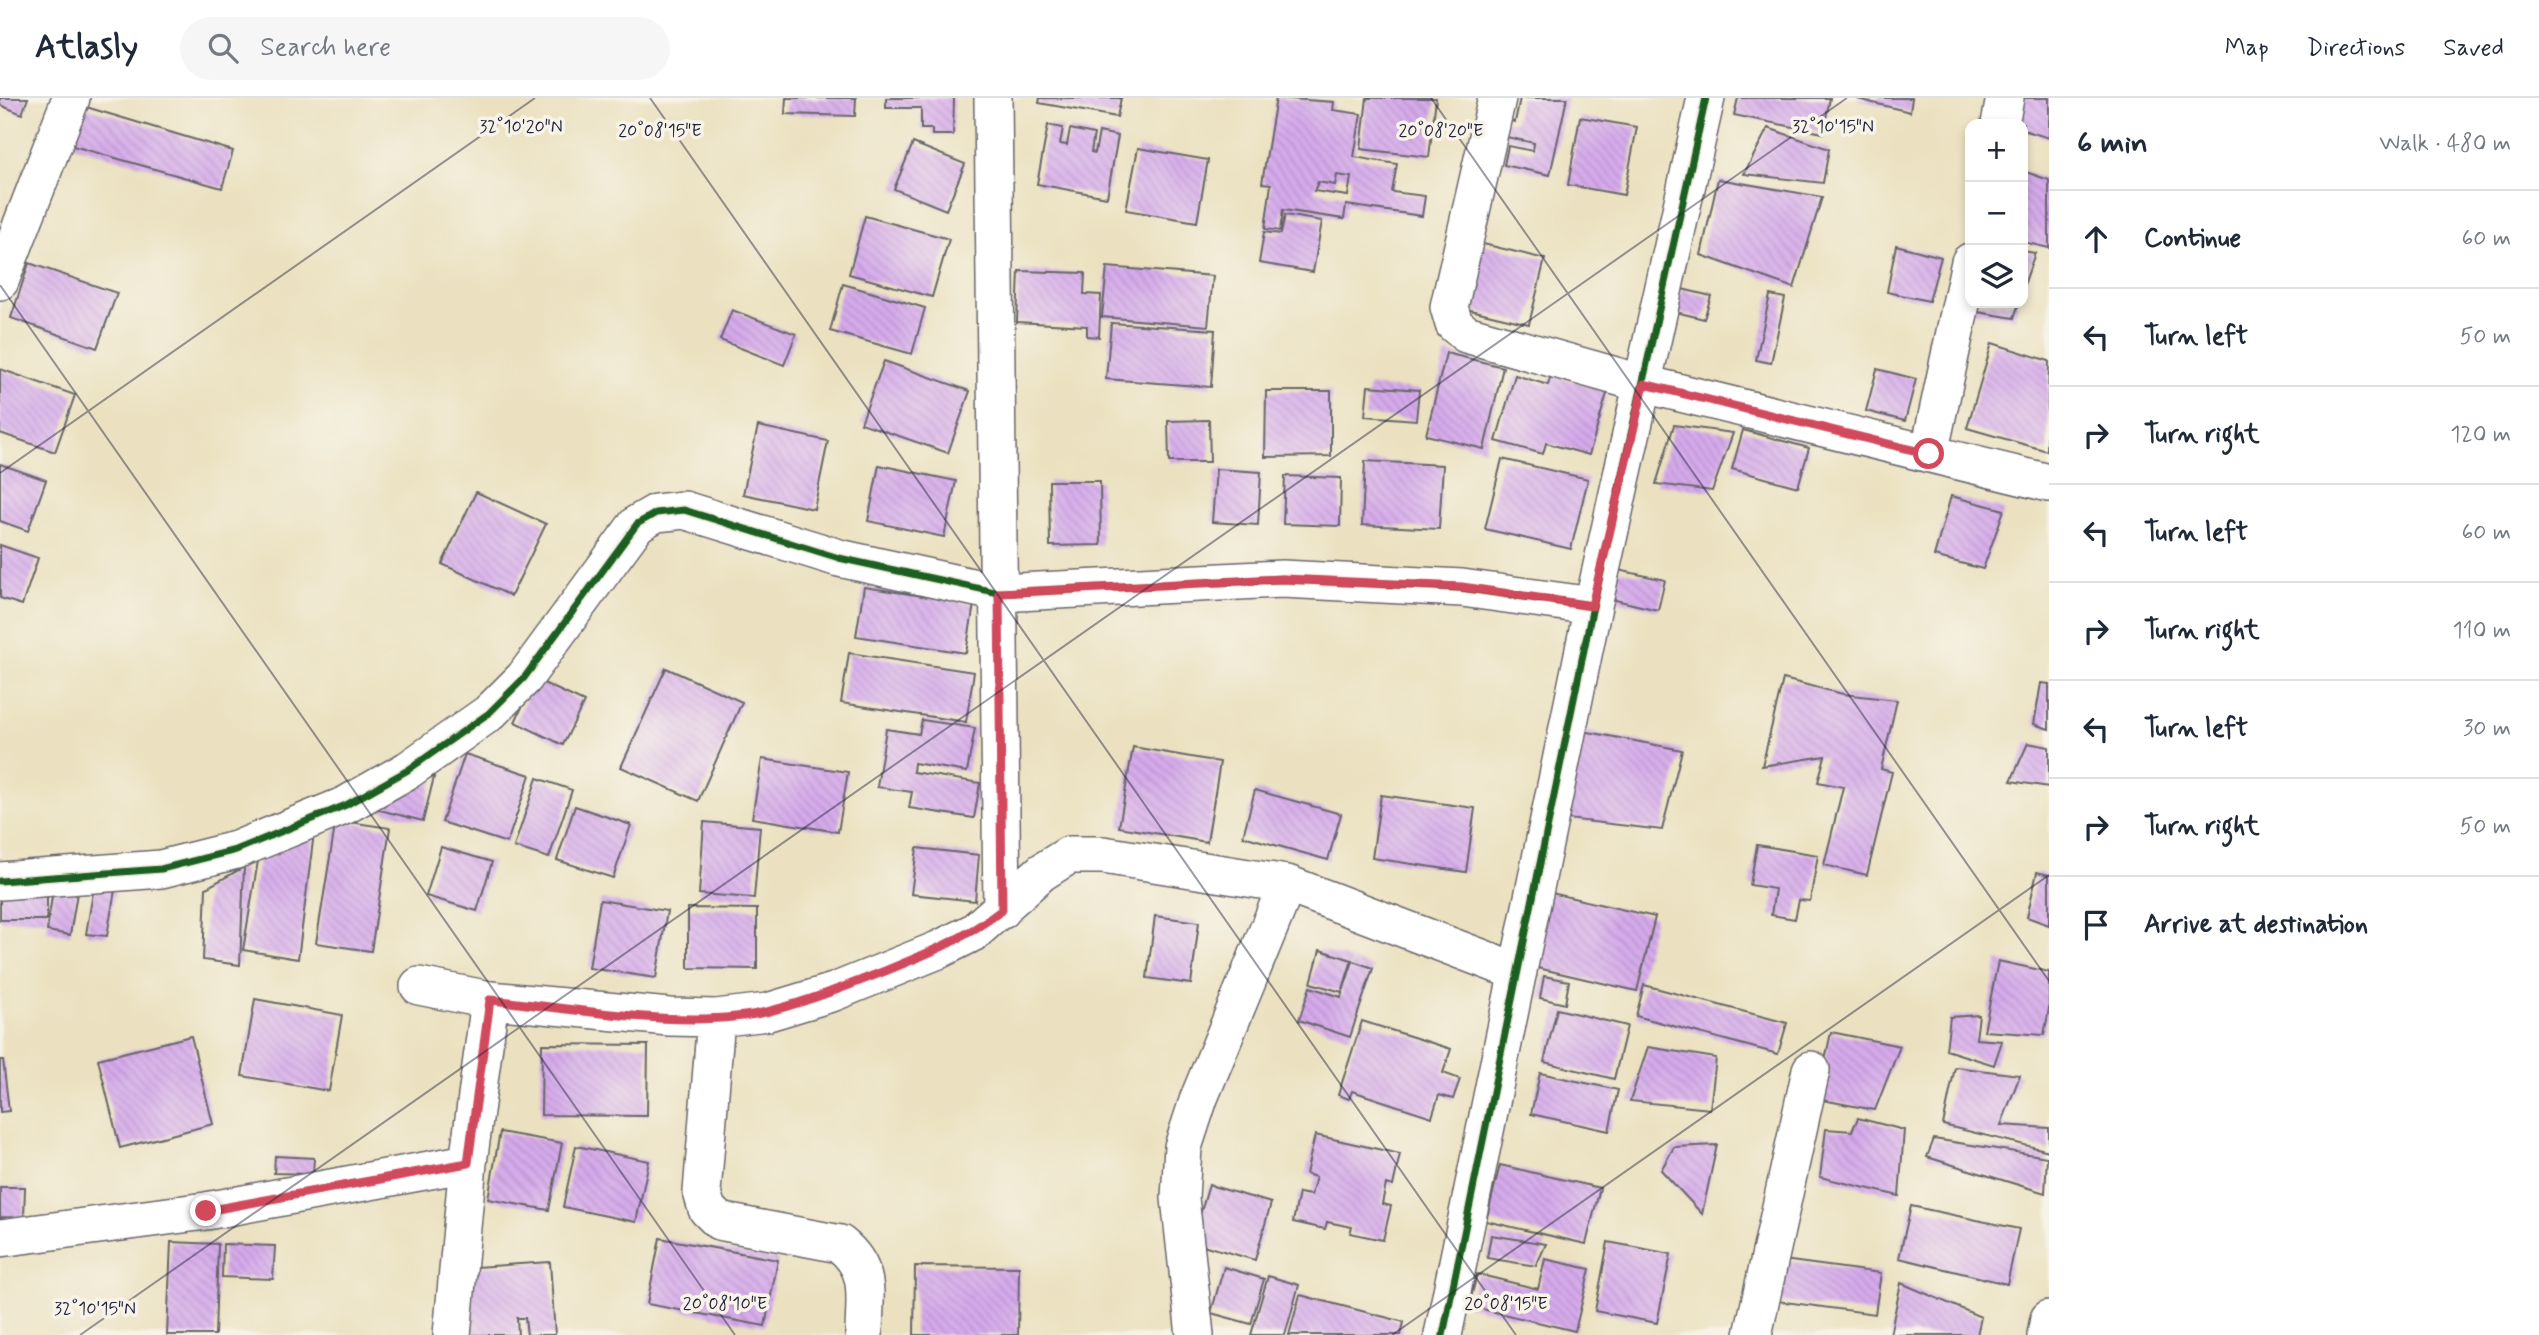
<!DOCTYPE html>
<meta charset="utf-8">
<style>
:root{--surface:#fff;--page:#f6f6f7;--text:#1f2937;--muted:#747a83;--line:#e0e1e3}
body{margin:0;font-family:Mynerve,sans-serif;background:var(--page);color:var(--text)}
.controls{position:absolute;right:21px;top:21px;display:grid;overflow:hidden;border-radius:14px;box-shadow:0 4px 10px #0003}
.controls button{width:63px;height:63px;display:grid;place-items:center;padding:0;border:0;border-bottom:2px solid var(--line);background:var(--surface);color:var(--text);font:35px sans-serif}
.stop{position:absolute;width:21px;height:21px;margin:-16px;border:5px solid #d1495b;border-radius:50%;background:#fff}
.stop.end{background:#d1495b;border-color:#fff;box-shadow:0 2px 7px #0008}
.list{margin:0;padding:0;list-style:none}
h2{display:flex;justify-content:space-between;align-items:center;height:91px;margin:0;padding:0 28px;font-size:30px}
h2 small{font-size:23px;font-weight:400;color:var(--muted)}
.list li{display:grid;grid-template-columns:46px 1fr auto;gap:21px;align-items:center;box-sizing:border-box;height:98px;padding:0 28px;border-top:2px solid var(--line)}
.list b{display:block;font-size:26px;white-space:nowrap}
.list em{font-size:23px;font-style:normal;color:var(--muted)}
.icon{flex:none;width:38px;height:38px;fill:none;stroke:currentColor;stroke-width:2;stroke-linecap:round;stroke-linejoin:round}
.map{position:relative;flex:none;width:2049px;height:1237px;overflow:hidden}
header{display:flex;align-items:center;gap:42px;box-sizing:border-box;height:98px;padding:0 35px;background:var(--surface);border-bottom:2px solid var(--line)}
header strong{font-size:33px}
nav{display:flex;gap:38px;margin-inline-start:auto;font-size:24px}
.search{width:490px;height:63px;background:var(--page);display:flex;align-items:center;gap:18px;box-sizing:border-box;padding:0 24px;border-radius:38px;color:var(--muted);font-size:26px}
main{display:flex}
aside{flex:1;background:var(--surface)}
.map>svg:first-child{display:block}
.building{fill:url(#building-back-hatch);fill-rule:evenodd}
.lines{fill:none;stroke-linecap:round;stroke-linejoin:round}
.street-casing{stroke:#68656a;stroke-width:40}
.street{stroke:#fff;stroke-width:37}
.cycleway-casing{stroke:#f7f3e8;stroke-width:11}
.cycleway{stroke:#1b5e20;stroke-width:7}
.route{stroke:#d1495b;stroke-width:9}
.ticks{fill:none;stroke:#22223b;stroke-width:2;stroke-opacity:0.45}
.ticks-label{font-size:18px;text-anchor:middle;fill:#22223b;stroke:#f7f3e8;stroke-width:7;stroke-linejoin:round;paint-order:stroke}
</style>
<header>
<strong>Atlasly</strong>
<div class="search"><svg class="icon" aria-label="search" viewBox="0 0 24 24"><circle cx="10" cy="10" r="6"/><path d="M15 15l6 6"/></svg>Search here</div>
<nav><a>Map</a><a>Directions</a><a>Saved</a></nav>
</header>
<main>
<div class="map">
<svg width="2049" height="1237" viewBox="0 0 2049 1237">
<defs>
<pattern id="building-back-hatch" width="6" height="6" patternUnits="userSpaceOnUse" patternTransform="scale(1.75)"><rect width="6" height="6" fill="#d5aaeb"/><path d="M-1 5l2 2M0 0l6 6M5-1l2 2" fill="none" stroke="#b792ca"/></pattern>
</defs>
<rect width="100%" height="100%" fill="#f7f3e8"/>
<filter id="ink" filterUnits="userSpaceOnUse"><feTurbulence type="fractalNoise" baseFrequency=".0143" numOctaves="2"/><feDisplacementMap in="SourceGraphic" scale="14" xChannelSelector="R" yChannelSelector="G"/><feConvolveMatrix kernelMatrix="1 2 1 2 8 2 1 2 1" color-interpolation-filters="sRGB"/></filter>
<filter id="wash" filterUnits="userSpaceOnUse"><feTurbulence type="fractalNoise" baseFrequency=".00686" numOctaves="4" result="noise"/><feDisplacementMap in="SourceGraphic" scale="28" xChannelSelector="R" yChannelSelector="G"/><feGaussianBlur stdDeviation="1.57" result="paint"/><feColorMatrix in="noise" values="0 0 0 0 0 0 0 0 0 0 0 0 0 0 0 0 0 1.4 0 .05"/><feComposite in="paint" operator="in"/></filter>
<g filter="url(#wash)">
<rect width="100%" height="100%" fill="#ebe1c0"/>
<g id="blocks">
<path class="building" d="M0,0H28L22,16L0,7Z
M786,0H856L855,18L785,16Z
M886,0H954L953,37H932V31H921V10H886Z
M1040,0H1121L1117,19L1039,5Z
M1276,0L1334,4L1333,12L1361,16L1354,59L1397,66L1392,94L1425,98L1422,118L1346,107L1344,121L1283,112L1280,133L1265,131L1271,86L1262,85ZM1337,77L1351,79L1348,98L1314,93L1318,84L1335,87Z
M1367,0H1436L1429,59L1361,51Z
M1520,0H1567L1550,77L1504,67L1508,48L1533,53L1534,45L1502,38L1506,22L1515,24Z
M1738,0H1830L1823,35L1734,17Z
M1857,0H1912L1910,14L1857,1Z
M2023,0H2049V40L2023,32V26H2019Z
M86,9L233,53L222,90L73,48Z
M1580,19L1637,29L1624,97L1568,87Z
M1048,27L1063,30L1060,46L1067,47L1070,31L1094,36L1091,54L1095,55L1099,34L1118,38L1107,99L1037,86Z
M1768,30L1829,51L1823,85L1744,76Z
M913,45L965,66L946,112L894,91Z
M1138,50L1208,62L1197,124L1126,112Z
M2023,73L2049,82V150L2023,144Z
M1718,81L1822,99L1794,190L1701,157Z
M1285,117L1322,123L1313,174L1259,165L1264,134L1281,136Z
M865,118L949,141L932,199L849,176Z
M1475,144L1545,161L1529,226L1458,209Z
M1896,147L1941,159L1929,203L1887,194Z
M2023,153L2035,155L2023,190Z
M29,165L117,195L97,250L11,220Z
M1107,169L1213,178L1208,228L1102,219Z
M1019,173L1085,175L1084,196L1101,197L1099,239L1087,238V228L1017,224Z
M843,186L925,210L912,256L830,233Z
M1682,191L1711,198L1704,221L1676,214Z
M1770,197L1785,200L1771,265L1756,262Z
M1970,205H2019L2014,220L1960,211Z
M732,212L796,236L784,267L720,242Z
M1111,225L1215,232L1211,289L1106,281Z
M1992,245L2049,263L2047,353L1967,330Z
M1446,255L1503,269L1484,351L1426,337Z
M884,263L970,293L948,355L861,325Z
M0,271L75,297L55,354L0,335Z
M1877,271L1916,281L1905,323L1866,313Z
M1515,277L1548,287L1551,277L1608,292L1589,357L1546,345L1543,356L1496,343Z
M1368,288L1419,292L1416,322L1365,318Z
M1266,293H1331V358L1265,359Z
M1209,322L1210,364H1169L1168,323Z
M1674,327L1733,335L1712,393L1656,386Z
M758,328L828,343L814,411L743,396Z
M1743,332L1809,350L1798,389L1732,371Z
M1502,361L1588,381L1571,451L1485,431Z
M1365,363L1443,367L1439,431L1362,427Z
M0,366L46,382L28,433L0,423Z
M879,367L956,383L944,439L868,423Z
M1216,371L1261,374L1258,427L1212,424Z
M1285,378L1341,380L1340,428L1283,426Z
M1049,383H1100L1101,447L1050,448Z
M476,394L546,426L511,498L442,466Z
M1951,398L2004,412L1983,471L1934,458Z
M0,447L38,460L22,507L0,500Z
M1618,472L1665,482L1658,512L1611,501Z
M864,489L974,506L966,555L856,538Z
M849,555L974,574L966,624L841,605Z
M666,570L742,604L698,703L621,669Z
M535,581L584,604L563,647L515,624Z
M1783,581L1843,596L1897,602L1881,671L1892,674L1867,777L1824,767L1843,689L1818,684L1825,658L1762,668Z
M2041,585L2049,586V631L2034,626Z
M922,622L975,630L967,674L914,665L913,674L980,685L974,720L909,710L912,694L877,689L886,631L919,636Z
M1583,633L1682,652L1662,732L1567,721Z
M2028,645L2049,649V689L2011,683Z
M1133,649L1220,664L1207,744L1119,729Z
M465,656L530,677L507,745L442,724Z
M762,661L848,674L838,734L752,720Z
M434,679L423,723L356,706L403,683Z
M537,680L572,692L549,760L514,749Z
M1255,692L1341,716L1328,762L1243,738Z
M1381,697L1475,710L1466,774L1372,760Z
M575,708L631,727L613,780L557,762Z
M336,722L390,730L371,853L316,845Z
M704,724L760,729L754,800L699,796Z
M314,735L298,861L243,852L259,757Z
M1757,747L1818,757L1810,803L1799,802L1795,821L1771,817L1775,791L1750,787Z
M441,749L492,764L477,813L426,798Z
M917,750L979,757L975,803L911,796Z
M244,769L240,867L203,862L206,790Z
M2037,774L2049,777V827L2027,819Z
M94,789L115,792L107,838L86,836Z
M0,790H47V822H0Z
M53,791L77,795L70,837L47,833Z
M1547,794L1655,819L1637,893L1529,868Z
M600,802L667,813L656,880L589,870Z
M688,810L757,811V871L688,870Z
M1155,818L1199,824L1191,886L1147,880Z
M1320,852L1352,862L1342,894L1311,885Z
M1353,863L1373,870L1350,939L1299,922L1310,889L1341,899Z
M1998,863L2049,874V911L2044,937L1984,933Z
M1544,878L1569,883L1565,906L1540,900Z
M1644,887L1787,925L1778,956L1636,918Z
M255,901L342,917L329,993L242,978Z
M1557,911L1627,928L1614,981L1544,964Z
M1979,917L1976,941L2002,943L1994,967L1946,952L1950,919Z
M1362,923L1451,951L1443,975L1460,981L1453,1001L1439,997L1432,1019L1352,993L1349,1001L1338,997Z
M1831,934L1900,948L1875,1012L1817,1001Z
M191,938L213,1026L120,1050L98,961Z
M542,946L648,947L647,1018L541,1017Z
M1648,949L1716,960L1710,1011L1630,1003Z
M0,962H3L9,1013L0,1014Z
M1955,969L2020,977L2001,1027L2049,1030V1053L1943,1027Z
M1540,975L1618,992L1609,1033L1531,1016Z
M1858,1020L1904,1032L1899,1098L1820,1079L1826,1031L1852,1033Z
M500,1034L562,1045L549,1112L488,1101Z
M1315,1037L1400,1056L1393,1088L1386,1086L1382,1106L1391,1108L1383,1142L1350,1135L1352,1129L1327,1124L1325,1131L1293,1124L1299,1095L1311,1097L1316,1079L1306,1076Z
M1934,1041L2047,1059L2045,1095L1927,1059Z
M1717,1047L1702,1116L1661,1072L1674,1049Z
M576,1048L649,1063L636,1124L563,1109Z
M275,1058L314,1060L313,1076L274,1075Z
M1500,1067L1600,1090L1586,1146L1486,1123Z
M1209,1087L1271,1105L1255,1162L1192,1144Z
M0,1089H25L24,1120L0,1119Z
M1911,1108L2019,1131L2007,1186L1899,1160Z
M1491,1137L1546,1146L1536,1168L1487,1160Z
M660,1140L778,1162L765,1228L647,1206Z
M171,1144L218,1146L215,1237H167Z
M1608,1144L1671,1156L1657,1225L1595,1213Z
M223,1146L275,1148L273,1181L222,1179Z
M1545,1161L1590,1171L1575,1233L1469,1208L1477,1176L1538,1191Z
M1783,1162L1881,1175L1875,1216L1777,1203Z
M550,1164L555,1237H527L525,1220H517L518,1237H465L461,1170Z
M915,1168L1019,1169L1018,1237H914Z
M1224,1169L1264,1181L1251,1226L1211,1215Z
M1268,1178L1299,1187L1285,1237H1251Z
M1901,1185L1981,1219L1977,1237H1890Z
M1300,1197L1404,1224L1401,1237H1289Z"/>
</g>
</g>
<g filter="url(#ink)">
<use href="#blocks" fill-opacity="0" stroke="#68656a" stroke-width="2"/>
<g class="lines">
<g class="street-casing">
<path id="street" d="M993,0L1002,812
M1497,0L1449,209L1454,226L1466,236L1644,286L2049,385
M2000,26L2005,0
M0,183L71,0
M1929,356L1970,164
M0,783L161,771L236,752L346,707L408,672L489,615L524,580L637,426L656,415L684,412L839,460L999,495L1282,481L1462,490L1593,508
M419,888L490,902L669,919L716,920L768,914L834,894L938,852L974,834L1042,774L1069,757H1103L1287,786L1518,874
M716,920L702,1094L707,1111L719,1123L840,1146C873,1172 864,1199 864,1237
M0,1140L206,1113L468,1065
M452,1237L468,1065L490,902
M1195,1237L1180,1100L1183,1049L1199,1000L1287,786
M1443,1237L1593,508L1706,0
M1753,1237L1811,972
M2046,1237L2049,1221"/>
</g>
<use href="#street" class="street"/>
<g class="cycleway-casing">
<path id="cycleway" d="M0,783L161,771L236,752L346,707L408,672L489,615L524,580L637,426L656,415L684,412L839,460L999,495L1282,481L1462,490L1593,508
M1443,1237L1593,508L1706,0"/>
</g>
<use href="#cycleway" class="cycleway"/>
</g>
</g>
<g class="lines" filter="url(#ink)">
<path class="route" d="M206,1113L468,1065L490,902C571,910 692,933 770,913C809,903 847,888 885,873C927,856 966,840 1002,812L999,495L1282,481L1462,489L1592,508L1644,286L1929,356"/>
</g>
<path class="ticks" d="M650,0L1516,1237M1431,0L2049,883M0,187L735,1237M0,375L535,0M80,1237L1847,0M1392,1237L2049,777"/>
<g class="ticks-label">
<text x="521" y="34">32°10'20"N</text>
<text x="1833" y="34">32°10'15"N</text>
<text x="660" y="38">20°08'15"E</text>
<text x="1441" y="38">20°08'20"E</text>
<text x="725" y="1211">20°08'10"E</text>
<text x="1506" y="1211">20°08'15"E</text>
<text x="95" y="1216">32°10'15"N</text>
</g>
</svg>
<div class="controls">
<button>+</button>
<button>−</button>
<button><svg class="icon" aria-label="layers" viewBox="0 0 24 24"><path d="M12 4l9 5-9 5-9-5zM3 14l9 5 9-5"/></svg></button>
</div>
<div class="stop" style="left:1929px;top:356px"></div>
<div class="stop end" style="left:206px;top:1113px"></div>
</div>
<aside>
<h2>6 min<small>Walk · 480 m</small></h2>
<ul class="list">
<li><svg class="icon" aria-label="ahead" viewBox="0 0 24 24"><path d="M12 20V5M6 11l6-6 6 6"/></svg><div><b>Continue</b></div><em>60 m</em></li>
<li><svg class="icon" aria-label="left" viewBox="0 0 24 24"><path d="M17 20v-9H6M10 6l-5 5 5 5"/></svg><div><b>Turn left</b></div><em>50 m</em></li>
<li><svg class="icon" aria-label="right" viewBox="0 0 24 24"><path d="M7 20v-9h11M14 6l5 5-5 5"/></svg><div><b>Turn right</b></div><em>120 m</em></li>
<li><svg class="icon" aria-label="left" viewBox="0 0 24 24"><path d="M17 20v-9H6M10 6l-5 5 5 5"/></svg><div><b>Turn left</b></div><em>60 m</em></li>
<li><svg class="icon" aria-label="right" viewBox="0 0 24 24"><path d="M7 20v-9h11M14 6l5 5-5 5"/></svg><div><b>Turn right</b></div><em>110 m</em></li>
<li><svg class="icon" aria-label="left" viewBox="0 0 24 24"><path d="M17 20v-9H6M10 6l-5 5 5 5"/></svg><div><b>Turn left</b></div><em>30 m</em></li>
<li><svg class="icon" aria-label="right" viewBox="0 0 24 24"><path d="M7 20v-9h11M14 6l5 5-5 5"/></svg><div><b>Turn right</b></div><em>50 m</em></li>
<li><svg class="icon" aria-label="arrive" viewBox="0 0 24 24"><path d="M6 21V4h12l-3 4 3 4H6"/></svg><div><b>Arrive at destination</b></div></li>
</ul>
</aside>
</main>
